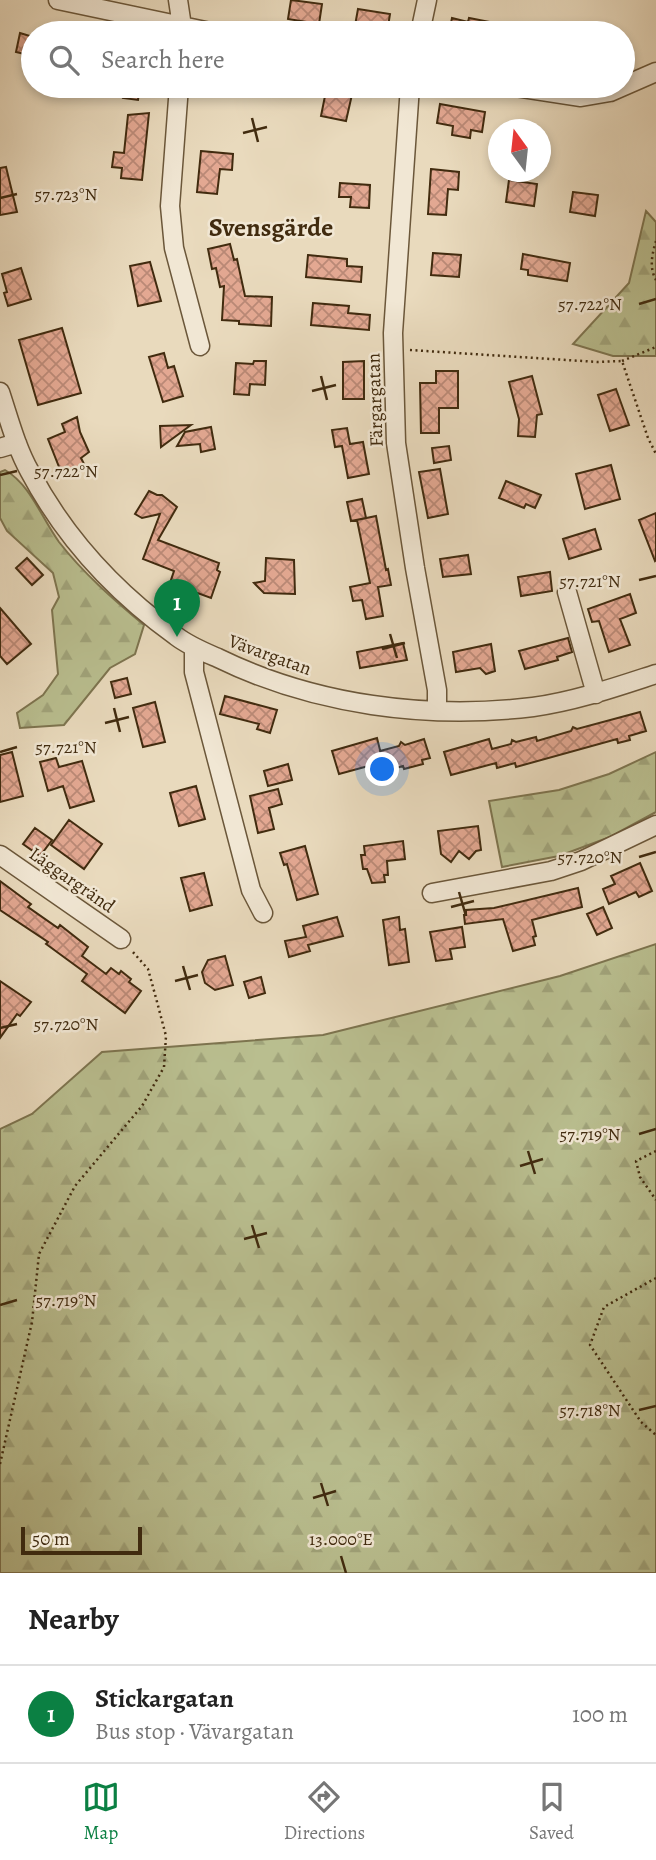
<!DOCTYPE html>
<meta charset="utf-8">
<style>
:root{--surface:#fff;--page:#f6f6f6;--text:#222;--muted:#767676;--line:#e0e0e0;--accent:#0b8043}
body{margin:0;font-family:Alegreya,serif;background:var(--page);color:var(--text)}
.compass{position:absolute;left:488px;top:119px;width:63px;height:63px;border-radius:50%;background:var(--surface);box-shadow:0 4px 10px #0003;rotate:345deg}
.scale{position:absolute;left:21px;bottom:18px;width:121px;box-sizing:border-box;padding-left:7px;border:4px solid #412b0f;border-top:0;font-size:19px;line-height:24px;white-space:nowrap;color:#412b0f;-webkit-text-stroke:5px #f1e7d4;paint-order:stroke}
.you{position:absolute;left:383px;top:770px;width:24px;height:24px;margin:-18px;border:5px solid #fff;border-radius:50%;background:#1a73e8;box-shadow:0 0 0 10px #1a73e833}
.badge{display:grid;place-items:center;width:46px;height:46px;border-radius:50%;background:var(--accent);color:#fff;font-size:23px;font-weight:700}
.pin{position:absolute;translate:-50% -58px;filter:drop-shadow(0 2px 4px #0008)}
.pin::after{content:'';position:absolute;top:37px;width:24px;height:21px;background:inherit;clip-path:polygon(0 0,100% 0,50% 100%)}
.list{margin:0;padding:0;list-style:none}
h2{display:flex;justify-content:space-between;align-items:center;height:91px;margin:0;padding:0 28px;font-size:30px}
h2 small{font-size:23px;font-weight:400;color:var(--muted)}
.list li{display:grid;grid-template-columns:46px 1fr auto;gap:21px;align-items:center;box-sizing:border-box;height:98px;padding:0 28px;border-top:2px solid var(--line)}
.list b{display:block;font-size:26px;white-space:nowrap}
.list p{margin:0;font-size:23px;white-space:nowrap;color:var(--muted)}
.list em{font-size:23px;font-style:normal;color:var(--muted)}
.icon{flex:none;width:38px;height:38px;fill:none;stroke:currentColor;stroke-width:2;stroke-linecap:round;stroke-linejoin:round}
.map{position:relative;flex:none;width:656px;height:1573px;overflow:hidden}
.search{position:absolute;background:var(--surface);box-shadow:0 4px 10px #0003;left:21px;right:21px;top:21px;height:77px;display:flex;align-items:center;gap:18px;box-sizing:border-box;padding:0 24px;border-radius:38px;color:var(--muted);font-size:26px}
.sheet{height:189px;background:var(--surface)}
nav{display:flex;justify-content:space-around;align-items:center;box-sizing:border-box;height:98px;border-top:2px solid var(--line);background:var(--surface);font-size:19px;color:var(--muted)}
nav a{display:grid;justify-items:center;gap:4px}
nav .on{color:var(--accent)}
.map>svg:first-child{display:block}
.forest{fill:url(#forest-firs);stroke:#7d744f;stroke-width:2}
.building{fill:url(#building-cross-hatch);stroke:#412b0f;stroke-width:2}
.lines{fill:none;stroke-linecap:round;stroke-linejoin:round}
.minor-casing{stroke:#6b573a;stroke-width:21}
.path{stroke:#412b0f;stroke-width:2.5;stroke-dasharray:2 3.5;stroke-linecap:butt}
.minor{stroke:#f1e7d4;stroke-width:18}
.ticks{fill:none;stroke:#412b0f;stroke-width:2.5}
.labels{text-anchor:middle;dominant-baseline:central;stroke-width:5;stroke-linejoin:round;paint-order:stroke}
.street-label{font-size:19px;fill:#412b0f;stroke:#f1e7d4}
.district-label{font-size:26px;font-weight:bold;fill:#412b0f;stroke:#f1e7d4}
.ticks-label{font-size:18px;text-anchor:middle;fill:#412b0f;stroke:#f1e7d4;stroke-width:5;stroke-linejoin:round;paint-order:stroke}
</style>
<div class="map">
<svg width="656" height="1573" viewBox="0 0 656 1573">
<defs>
<pattern id="forest-firs" width="22" height="20" patternUnits="userSpaceOnUse" patternTransform="scale(1.75)"><rect width="22" height="20" fill="#b9be8f"/><path d="M5 1l3.5 6h-7zM16 11l3.5 6h-7z" fill="#a0a37a"/></pattern>
<pattern id="building-cross-hatch" width="8" height="8" patternUnits="userSpaceOnUse" patternTransform="scale(1.75)"><rect width="8" height="8" fill="#e3a892"/><path d="M0 0l8 8M0 8l8-8" fill="none" stroke="#ba8976"/></pattern>
</defs>
<rect width="100%" height="100%" fill="#e9dabd"/>
<filter id="stains"><feTurbulence type="fractalNoise" baseFrequency=".00286" numOctaves="4"/><feColorMatrix values="0 0 0 0 .2 0 0 0 0 .09 0 0 0 0 .02 0 0 0 .5 -.17"/></filter>
<radialGradient id="worn" r=".72"><stop offset=".6" stop-color="#630" stop-opacity="0"/><stop offset="1" stop-color="#630" stop-opacity=".3"/></radialGradient>
<path class="forest" d="M646,211L656,222V356H613L573,344L629,283Z
M5,470C31,485 42,519 59,542C83,573 114,600 144,625L135,654L110,668L64,725L20,728L17,713L43,695L58,674L52,610L59,597L53,573L7,531L0,518V472Z
M656,752V812L610,837L559,856L502,867L489,801L559,790L609,774Z
M656,944V1573H0V1129L32,1114L102,1052L323,1035L560,976Z"/>
<path class="building" d="M291,0L322,4L319,24L288,19Z
M358,9L390,14L387,33L354,31Z
M452,18L468,22L469,18L490,22V26L495,27L494,33H449Z
M20,33L33,37V56L16,52Z
M125,86H140L138,100L123,98Z
M327,86H343V88L353,90L346,121L321,116Z
M440,104L485,112L482,132L471,130L470,138L452,135L453,126L437,123Z
M149,113L142,180L121,178L122,168L112,167L114,152L124,153L128,115Z
M201,151L233,154L232,170L220,169L217,194L197,192Z
M6,167L17,212L0,215V168Z
M431,169L459,172L458,190L448,189L446,215L428,214Z
M509,180L537,184L534,206L506,202Z
M340,183L370,185L369,208L350,207L351,197H339Z
M573,192L598,195L595,216L570,212Z
M230,244L234,260L237,259L245,296L272,297L271,326L239,324V321L222,320L224,286L220,287L216,268L212,269L208,249Z
M433,253L461,255L459,277L431,275Z
M523,254L570,263L567,281L528,275V270L521,269Z
M308,255L347,259V266L362,267L361,282L306,277Z
M150,262L161,301L138,306L130,266Z
M21,268L31,299L8,306L4,293L7,292L2,274Z
M313,303L349,306L348,313L370,315L369,330L311,325Z
M62,328L81,393L38,405L19,340Z
M164,353L168,368L174,366L183,396L163,402L149,357Z
M254,361H266L265,385L250,384L249,395L234,394L236,363L253,364Z
M364,361V399H343V362Z
M436,371H458V408H439V433H421L420,383H436Z
M532,376L542,414L537,415L535,437L518,436L519,419L509,382Z
M616,389L629,425L610,431L598,395Z
M77,417L80,432L89,452L81,458L86,468L63,477L48,439L65,432L62,424Z
M191,425L161,447L160,426Z
M211,427L215,449L201,452L200,444L177,446L185,432Z
M347,428L350,444L363,442L369,474L348,478L342,446L335,447L332,430Z
M449,446L451,460L434,463L432,448Z
M611,465L620,499L585,509L576,474Z
M440,469L448,514L428,518L419,472Z
M506,481L541,495L535,508L526,504L524,508L499,498Z
M149,491L157,495H162L177,507L158,540L219,563L217,570L220,572L211,598L170,583L174,571L143,559L160,514L142,518L135,514Z
M362,499L366,518L351,521L347,502Z
M656,513V560L655,561L639,520Z
M376,516L386,570L388,569L391,585L378,587L383,616L366,619L362,600L353,601L350,587L370,583L357,520Z
M595,529L601,549L569,559L563,539Z
M468,555L471,574L443,577L440,559Z
M27,558L43,575L32,585L16,568Z
M266,558L294,560L295,594L264,593L254,583L265,581Z
M550,572L552,591L521,596L518,577Z
M630,594L636,613L620,619L630,645L609,652L599,621L592,622L588,609Z
M0,608L31,644L7,664L0,656Z
M568,638L572,652L557,657L558,660L525,669L519,651Z
M403,643L407,660L360,668L357,652Z
M491,644L495,671L486,674L480,668L456,672L453,652Z
M127,678L131,694L115,698L111,682Z
M225,696L277,710L270,733L257,729L259,724L220,714Z
M155,702L165,742L143,747L133,708Z
M640,712L646,731L629,736L630,740L618,743L617,739L516,767L515,763L497,768L496,763L451,775L444,752L489,739L492,749L511,744L512,740L516,742L536,737L537,741L571,731L573,727L577,729Z
M377,738L383,762L339,774L332,751Z
M424,739L430,758L422,760L423,764L404,769L403,766L386,771L380,751L399,746L401,742L405,745Z
M12,752L23,796L0,802V755Z
M56,758L59,767L82,761L94,801L70,808L63,786L48,791L40,762Z
M288,764L292,780L268,786L264,771Z
M196,786L205,819L179,826L170,793Z
M278,789L282,804L269,808L274,829L258,833L250,796Z
M69,820L102,844L84,869L51,845Z
M478,826L481,850L476,851L469,859L459,851L451,862L441,854L438,831Z
M35,828L52,840L40,856L23,844Z
M403,841L405,859L387,861L388,875H384L385,882L372,883L367,869H363L361,855H365L364,846Z
M305,846L318,894L297,900L287,864L284,865L280,853Z
M640,863L652,891L639,897L636,892L609,904L603,889L615,884L611,876Z
M204,873L212,905L190,911L181,878Z
M0,881L31,904L28,907L58,928L60,925L88,947L82,956L106,974L111,968L119,974L121,971L131,979L129,982L141,991L125,1013L82,981L87,974L46,944L48,942L0,910Z
M578,888L582,907L532,920L536,936L533,937L535,945L513,951L503,919L465,924L464,915H466V910L494,908Z
M603,907L612,928L597,935L587,914Z
M337,917L343,936L308,945L310,951L289,957L285,941L306,937L303,926Z
M399,917L400,930L405,929L409,962L389,965L383,920Z
M462,927L465,947L450,949L452,959L436,961L430,932Z
M225,956L233,985L215,990L205,983L202,972L208,960Z
M261,977L265,993L249,998L244,982Z
M0,981L31,1002L20,1016L17,1014L0,1038Z"/>
<g class="lines">
<g class="minor-casing">
<path id="minor" d="M58,0L215,33
M178,0L183,33
M420,33L427,0
M179,86L170,206L174,248L200,346
M410,86L393,333L396,443L415,568L437,690V710
M509,86L581,97L610,92L656,72
M0,392C9,419 16,447 30,472C65,538 115,592 176,636C189,646 204,652 218,658C314,705 428,720 533,707C576,701 616,687 656,674
M0,448L17,443
M567,592L596,694
M194,647V672L251,890L263,913
M0,855L121,939
M432,893L551,871L581,861L656,825"/>
</g>
<path class="path" d="M656,241C652,254 649,268 656,280
M410,350L598,362L622,361L648,438L656,454
M622,361L656,347
M656,1151L636,1161L640,1177L656,1200
M656,1278L604,1307L590,1345L641,1422L656,1435
M0,1464L32,1322L39,1254L75,1186L142,1106L164,1067L166,1036L156,998L148,969L132,951"/>
<use href="#minor" class="minor"/>
</g>
<path class="ticks" d="M252,118L258,142M243,133L267,127M0,198L17,194M639,304L656,299M321,376L327,400M312,391L336,385M0,475L17,471M639,580L656,576M390,634L397,658M382,649L405,643M114,708L120,732M105,723L129,717M0,752L17,747M639,857L656,852M459,892L466,916M451,907L474,901M183,966L190,990M175,981L198,975M0,1028L17,1024M639,1134L656,1129M528,1151L535,1174M520,1166L543,1159M252,1225L259,1248M244,1239L267,1233M0,1305L17,1300M639,1410L656,1406M321,1483L328,1506M313,1498L336,1491M341,1556L346,1573"/>
<g class="labels">
<g class="street-label">
<text transform="translate(375 400) rotate(-92)">Färgargatan</text>
<text transform="translate(270 655) rotate(20)">Vävargatan</text>
<text transform="translate(72 880) rotate(35)">Läggargränd</text>
</g>
<g class="district-label">
<text x="271" y="227">Svensgärde</text>
</g>
</g>
<g class="ticks-label">
<text x="66" y="200">57.723°N</text>
<text x="590" y="310">57.722°N</text>
<text x="66" y="477">57.722°N</text>
<text x="590" y="587">57.721°N</text>
<text x="66" y="753">57.721°N</text>
<text x="590" y="863">57.720°N</text>
<text x="66" y="1030">57.720°N</text>
<text x="590" y="1140">57.719°N</text>
<text x="66" y="1306">57.719°N</text>
<text x="590" y="1416">57.718°N</text>
<text x="341" y="1545">13.000°E</text>
</g>
<rect width="100%" height="100%" filter="url(#stains)"/>
<rect width="100%" height="100%" fill="url(#worn)"/>
</svg>
<svg class="compass" viewBox="-18 -18 36 36"><path d="M0-13l5 13h-10z" fill="#e53935"/><path d="M0 13l5-13h-10z" fill="#767676"/></svg>
<div class="scale">50 m</div>
<div class="you"></div>
<div class="pin badge" style="left:177px;top:637px">1</div>
<div class="search"><svg class="icon" aria-label="search" viewBox="0 0 24 24"><circle cx="10" cy="10" r="6"/><path d="M15 15l6 6"/></svg>Search here</div>
</div>
<section class="sheet">
<h2>Nearby<small></small></h2>
<ul class="list">
<li><span class="badge">1</span><div><b>Stickargatan</b><p>Bus stop · Vävargatan</p></div><em>100 m</em></li>
</ul>
</section>
<nav>
<a class="on"><svg class="icon" aria-label="map" viewBox="0 0 24 24"><path d="M3 6l6-2 6 2 6-2v14l-6 2-6-2-6 2zM9 4v14M15 6v14"/></svg>Map</a>
<a><svg class="icon" aria-label="directions" viewBox="0 0 24 24"><path d="M12 3l9 9-9 9-9-9zM9 14v-3h6M13 9l2 2-2 2"/></svg>Directions</a>
<a><svg class="icon" aria-label="saved" viewBox="0 0 24 24"><path d="M7 4h10v16l-5-4-5 4z"/></svg>Saved</a>
</nav>
